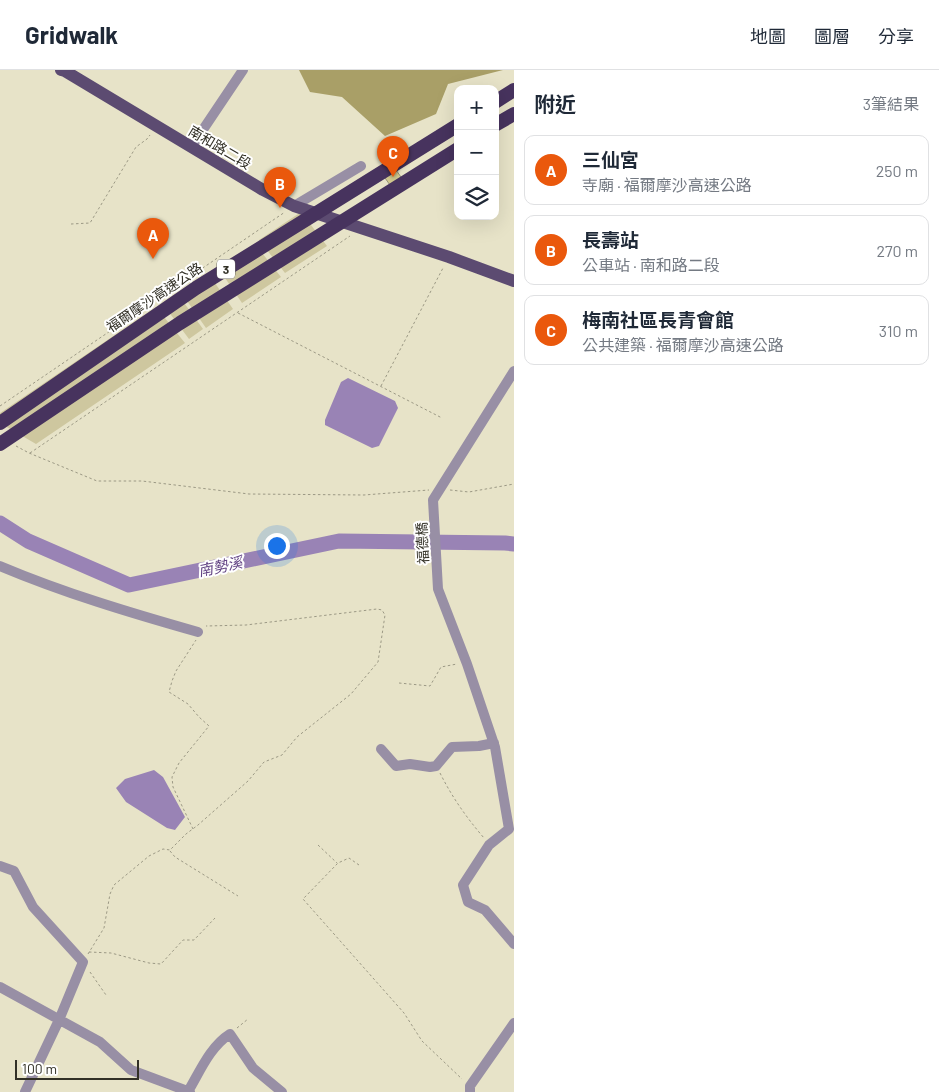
<!DOCTYPE html>
<html lang="zh-TW">
<meta charset="utf-8">
<style>
:root{--surface:#fff;--page:#f6f6f7;--text:#1f2937;--muted:#747a83;--line:#e0e1e3;--accent:#ea580c}
body{margin:0;font-family:Barlow,"Noto Sans TC",sans-serif;background:var(--page);color:var(--text)}
.controls{position:absolute;right:15px;top:15px;display:grid;overflow:hidden;border-radius:10px;box-shadow:0 5px 20px #0002}
.controls button{width:45px;height:45px;display:grid;place-items:center;padding:0;border:0;border-bottom:1px solid var(--line);background:var(--surface);color:var(--text);font:25px sans-serif}
.scale{position:absolute;left:15px;bottom:12px;width:124px;box-sizing:border-box;padding-left:5px;border:2px solid #323026;border-top:0;font-size:14px;line-height:18px;white-space:nowrap;color:#323026;-webkit-text-stroke:4px #fff;paint-order:stroke}
.you{position:absolute;left:276px;top:475px;width:18px;height:18px;margin:-12px;border:4px solid #fff;border-radius:50%;background:#1a73e8;box-shadow:0 0 0 8px #1a73e833}
.badge{display:grid;place-items:center;width:32px;height:32px;border-radius:50%;background:var(--accent);color:#fff;font-size:16px;font-weight:700}
.pin{position:absolute;translate:-50% -41px;filter:drop-shadow(0 1px 2px #0008)}
.pin::after{content:'';position:absolute;top:26px;width:18px;height:15px;background:inherit;clip-path:polygon(0 0,100% 0,50% 100%)}
.list{margin:0;padding:0;list-style:none}
h2{display:flex;justify-content:space-between;align-items:center;height:65px;margin:0;padding:0 20px;font-size:21px}
h2 small{font-size:16px;font-weight:400;color:var(--muted)}
.list li{display:grid;grid-template-columns:32px 1fr auto;gap:15px;align-items:center;box-sizing:border-box;height:70px;margin:0 10px 10px;padding:0 10px;border:1px solid var(--line);border-radius:10px}
.list b{display:block;font-size:19px;white-space:nowrap}
.list p{margin:0;font-size:16px;white-space:nowrap;color:var(--muted)}
.list em{font-size:16px;font-style:normal;color:var(--muted)}
.icon{flex:none;width:28px;height:28px;fill:none;stroke:currentColor;stroke-width:2;stroke-linecap:round;stroke-linejoin:round}
.map{position:relative;flex:none;width:514px;height:1022px;overflow:hidden}
header{display:flex;align-items:center;gap:30px;box-sizing:border-box;height:70px;padding:0 25px;background:var(--surface);border-bottom:1px solid var(--line)}
header strong{font-size:24px}
nav{display:flex;gap:28px;margin-inline-start:auto;font-size:18px}
main{display:flex}
aside{flex:1;background:var(--surface)}
.map>svg:first-child{display:block}
.green{fill:#cec79f}
.forest{fill:#a99f67}
.water{fill:#9983b5}
.lines{fill:none;stroke-linecap:round;stroke-linejoin:round}
.river{stroke:#9983b5;stroke-width:15}
.building{fill:#d2c98f;stroke:#97937a}
.path{stroke:#9c9985;stroke-width:1;stroke-dasharray:2.5 2.5;stroke-linecap:butt}
.minor{stroke:#988fa5;stroke-width:10}
.major{stroke:#5c4b71;stroke-width:12}
.highway{stroke:#47335e;stroke-width:14}
.highway-bridge{stroke:#47335e;stroke-width:14}
.labels{text-anchor:middle;dominant-baseline:central;stroke-width:4;stroke-linejoin:round;paint-order:stroke}
.shield{fill:#fff;stroke:#706e67;stroke-width:1}
.shield-label{font-size:12px;font-weight:bold;fill:#323026}
.street-label{font-size:14px;fill:#323026;stroke:#fff}
.water-label{font-size:15px;font-style:italic;fill:#624384;stroke:#fff}
</style>
<header>
<strong>Gridwalk</strong>
<nav><a>地圖</a><a>圖層</a><a>分享</a></nav>
</header>
<main>
<div class="map">
<svg width="514" height="1022" viewBox="0 0 514 1022">
<rect width="100%" height="100%" fill="#e7e3c8"/>
<path class="green" d="M301,142L327,176L285,203L259,170Z
M255,174L281,207L242,233L219,199Z
M208,203L233,239L206,258L180,221Z
M177,223L203,259L189,269L162,233Z
M156,237L185,273L36,374L0,353V343Z"/>
<path class="forest" d="M299,0H503L448,14L436,44L385,66L342,27L310,22Z"/>
<path class="water" d="M348,308L395,331L398,338L379,376L372,378L325,355V350L341,312Z
M154,700L163,707L185,747L175,760L167,758L126,732L116,718L125,709Z"/>
<g class="lines">
<path class="river" d="M0,453L28,471L129,515L339,471L505,473L514,474"/>
</g>
<path class="building" d="M394,97L403,110L392,118L383,105Z"/>
<g class="lines">
<path class="path" d="M71,154L90,153L136,77L147,69L150,65
M238,243L442,348
M381,316L443,198
M0,336L285,142
M16,376L29,383L97,411H142L249,424L364,425L429,420
M30,383L350,166
M450,420L469,422L514,414
M399,613L430,616L441,597L457,594
M440,703C452,727 466,747 484,768
M193,759L173,717L172,707L179,693L209,656L199,647L188,634L169,622L172,611L176,601L196,570
M318,775L337,793
M170,781L175,787L238,826
M359,795L349,788L338,793L303,829L404,943L422,971L462,1009
M89,882L111,883L149,893L161,894L183,870H194L215,848
M88,884L104,858L110,824L114,815L149,786L163,779L170,780L186,764L198,755L248,711L264,692L282,685L297,667L351,624L378,592L385,545L382,540L377,539L246,555L206,556
M90,902L106,925
M237,958L248,949"/>
<path class="minor" d="M192,76L243,0
M294,136L361,96
M514,301L433,430L438,519L467,594L495,677L509,759L489,775L463,815L468,832L485,840L514,874
M0,496C64,523 131,543 198,562
M381,679L396,696L410,694L430,697L436,696L452,677L479,676L494,673
M0,796L14,801L33,837L83,892L59,950L25,1022
M0,917L100,972L131,1000L190,1022
M189,1022L190,1018C201,999 211,976 230,964L253,998L282,1022
M470,1022V1016L514,953"/>
<path class="major" d="M61,0L65,1L263,120L294,136L449,187L514,211"/>
<path class="highway" d="M495,32L514,20
M495,55L514,44"/>
<path class="highway-bridge" d="M0,353L196,218L458,55
M0,374L180,253L458,79"/>
</g>
<g class="labels">
<rect class="shield" x="217" y="189.5" width="18" height="19" rx="4"/>
<g class="shield-label">
<text x="226" y="199">3</text>
</g>
<g class="street-label">
<text transform="translate(220 77) rotate(31)">南和路二段</text>
<text transform="translate(154 227) rotate(-34)">福爾摩沙高速公路</text>
<text transform="translate(422 473) rotate(-93)">福德橋</text>
</g>
<g class="water-label">
<text transform="translate(220 496) rotate(-12)">南勢溪</text>
</g>
</g>
</svg>
<div class="controls">
<button>+</button>
<button>−</button>
<button><svg class="icon" aria-label="layers" viewBox="0 0 24 24"><path d="M12 4l9 5-9 5-9-5zM3 14l9 5 9-5"/></svg></button>
</div>
<div class="scale">100 m</div>
<div class="you"></div>
<div class="pin badge" style="left:153px;top:189px">A</div>
<div class="pin badge" style="left:280px;top:138px">B</div>
<div class="pin badge" style="left:393px;top:107px">C</div>
</div>
<aside>
<h2>附近<small>3筆結果</small></h2>
<ul class="list">
<li><span class="badge">A</span><div><b>三仙宮</b><p>寺廟 · 福爾摩沙高速公路</p></div><em>250 m</em></li>
<li><span class="badge">B</span><div><b>長壽站</b><p>公車站 · 南和路二段</p></div><em>270 m</em></li>
<li><span class="badge">C</span><div><b>梅南社區長青會館</b><p>公共建築 · 福爾摩沙高速公路</p></div><em>310 m</em></li>
</ul>
</aside>
</main>
